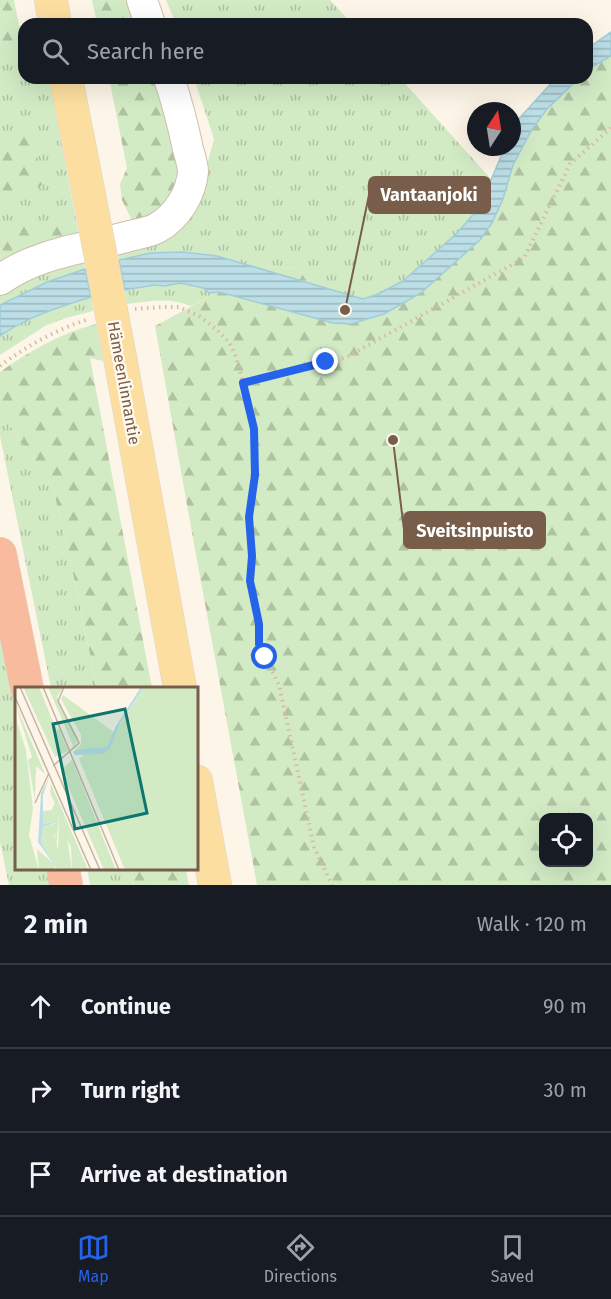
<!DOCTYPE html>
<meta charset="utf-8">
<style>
:root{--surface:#171b24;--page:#242831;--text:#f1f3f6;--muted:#9ea1a6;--line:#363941;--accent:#2563eb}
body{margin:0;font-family:"Fira Sans",sans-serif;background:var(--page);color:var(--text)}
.controls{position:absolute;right:18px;bottom:18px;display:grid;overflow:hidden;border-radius:12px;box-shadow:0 6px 24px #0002}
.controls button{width:54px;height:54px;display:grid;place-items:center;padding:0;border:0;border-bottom:2px solid var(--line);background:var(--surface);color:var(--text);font:30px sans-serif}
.compass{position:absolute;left:467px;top:102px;width:54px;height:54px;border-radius:50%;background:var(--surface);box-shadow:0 6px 24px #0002;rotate:12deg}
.stop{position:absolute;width:18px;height:18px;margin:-14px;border:4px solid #2563eb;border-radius:50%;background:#fff}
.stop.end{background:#2563eb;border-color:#fff;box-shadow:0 2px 6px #0008}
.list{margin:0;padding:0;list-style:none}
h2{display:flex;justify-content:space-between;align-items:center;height:78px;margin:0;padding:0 24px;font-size:26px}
h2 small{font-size:20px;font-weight:400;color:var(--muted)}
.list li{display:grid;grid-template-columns:39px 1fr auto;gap:18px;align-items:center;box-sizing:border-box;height:84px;padding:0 24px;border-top:2px solid var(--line)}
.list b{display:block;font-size:22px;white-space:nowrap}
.list em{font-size:20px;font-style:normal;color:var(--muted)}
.icon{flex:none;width:33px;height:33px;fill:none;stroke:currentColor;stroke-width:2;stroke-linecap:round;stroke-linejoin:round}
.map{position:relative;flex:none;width:611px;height:885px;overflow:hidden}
.search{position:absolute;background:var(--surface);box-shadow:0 6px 24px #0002;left:18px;right:18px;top:18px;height:66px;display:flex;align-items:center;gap:15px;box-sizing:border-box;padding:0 21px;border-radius:18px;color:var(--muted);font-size:22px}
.sheet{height:330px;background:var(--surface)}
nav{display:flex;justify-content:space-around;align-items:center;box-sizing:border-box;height:84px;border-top:2px solid var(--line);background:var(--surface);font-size:16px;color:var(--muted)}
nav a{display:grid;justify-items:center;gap:3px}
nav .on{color:var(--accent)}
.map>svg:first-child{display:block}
.grass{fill:url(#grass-tufts)}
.forest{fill:url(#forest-firs);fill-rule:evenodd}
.water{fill:url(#water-rules);stroke:#a1cdd9;stroke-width:1.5}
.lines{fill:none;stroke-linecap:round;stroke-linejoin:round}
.minor-casing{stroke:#cfbead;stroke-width:32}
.major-casing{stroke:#dcd5d0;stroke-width:34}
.highway-casing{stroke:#dcd5d0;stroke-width:34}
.path{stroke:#d8baa1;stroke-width:4;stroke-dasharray:1.5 4.5;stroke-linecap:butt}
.minor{stroke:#fff;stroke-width:30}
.major{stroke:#fcdfa0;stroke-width:33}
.highway{stroke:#f8bb9e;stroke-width:33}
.major-bridge-casing{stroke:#dcd5d0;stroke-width:34;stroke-linecap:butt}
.major-bridge{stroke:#fcdfa0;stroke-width:33}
.route{stroke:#2563eb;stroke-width:8}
.labels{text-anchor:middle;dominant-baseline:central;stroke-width:4.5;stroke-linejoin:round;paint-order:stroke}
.street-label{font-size:16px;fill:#785d4b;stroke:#fff9ee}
.inset-road{fill:none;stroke:#c4b4a4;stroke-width:1.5}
.view{fill:#0f766e;fill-opacity:0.15;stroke:#0f766e;stroke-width:3}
.inset-edge{fill:none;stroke:#785d4b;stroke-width:3}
.leader{fill:none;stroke:#785d4b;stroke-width:2}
.callout-dot{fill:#785d4b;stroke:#fff9ee;stroke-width:2}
.callout{fill:#785d4b;stroke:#785d4b;stroke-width:2}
.callout-label{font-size:18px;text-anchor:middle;font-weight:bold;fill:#fff}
</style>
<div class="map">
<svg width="611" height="885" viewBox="0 0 611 885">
<defs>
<pattern id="grass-tufts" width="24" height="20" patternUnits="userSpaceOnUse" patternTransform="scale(1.5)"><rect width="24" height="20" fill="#d2ebc5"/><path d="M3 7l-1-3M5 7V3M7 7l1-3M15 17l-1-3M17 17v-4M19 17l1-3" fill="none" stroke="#afc2a2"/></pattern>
<pattern id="forest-firs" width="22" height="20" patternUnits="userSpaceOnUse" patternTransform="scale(1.5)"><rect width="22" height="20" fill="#d2ebc5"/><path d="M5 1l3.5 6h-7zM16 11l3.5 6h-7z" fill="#afc2a2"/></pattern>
<pattern id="water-rules" width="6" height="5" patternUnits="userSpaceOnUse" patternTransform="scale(1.5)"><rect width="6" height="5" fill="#bbdee7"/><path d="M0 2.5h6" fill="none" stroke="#9db7bd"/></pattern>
</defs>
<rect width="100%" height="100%" fill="#fdf6e8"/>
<path class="grass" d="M166,0H330L352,24H176Z
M23,44H24V78H49L80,241L26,219L0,234V62Z
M194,78H400L492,180L479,208L456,234L403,281L378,294L363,299L309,284L298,268L246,265L217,256L183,252L150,253L119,260L117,247L199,195L214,139Z
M82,252L85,269L46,282L0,305V287Z
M181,283L203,288L209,293L218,292L191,306C170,297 150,301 127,304L125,290L154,285L164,286Z
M91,297L93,311L66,318L45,326L0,355V336C27,317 59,307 91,297Z
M0,411L53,488L70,559L97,688H51L0,436Z
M0,620L16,700V868L50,869L53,885H9L0,842Z
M87,869H131L134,885H90Z"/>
<path class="forest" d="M0,0H14L23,44L0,62Z
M92,0H138L146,24H97Z
M611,56V885H257L196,555L155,326L218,292L333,323L351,324L384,314L421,293L480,240L503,199L513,165L531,131L547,109L579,78H587V70ZM544,818H588V862H544Z
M109,78H165L184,151L175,198L135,227L122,200L120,184L127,168Z
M32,126L42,185L0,206V149Z
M26,219L56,223L80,241L0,272V234Z
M246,265L298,268L309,284Z
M96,324L103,361L90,358L152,688H97L70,559L53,488L0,411V372C29,351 62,333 96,324Z
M131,869H186L189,885H134Z"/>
<path class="water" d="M611,32V56L587,70V49Z
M556,78H579L547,109L531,131L513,165L503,199L492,223L480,240L421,293L384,314L351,324L333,323L219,292L209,293L203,288L181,283L164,286L154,285L125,290L119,260L150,253L183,252L217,256L363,299L378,294L403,281L456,234L479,208L505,147H512V129L513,125Z
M85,269L91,297C59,307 27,317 0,336V305L47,282Z"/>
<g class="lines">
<g class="minor-casing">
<path id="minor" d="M142,0L150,24
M0,280C37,253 83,249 126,237C136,234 148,233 157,228C177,217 191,194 193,172C193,165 190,156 188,149C183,125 177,102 169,78"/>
</g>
<g class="major-casing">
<path id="major" d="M51,0L55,24
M66,78L90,200
M121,363L180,688
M196,781L215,885"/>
</g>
<g class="highway-casing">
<path id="highway" d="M0,554L27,688
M63,868L66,885"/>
</g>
<path class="path" d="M135,309L164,307H179L199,316L216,329L229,342L235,354L243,383L254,429L255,475L249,517L252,556L250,581L259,624V644L279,685L314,847L332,885
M0,366C26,346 56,330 86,320
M243,383L347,357L524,258L570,164L611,128"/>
<use href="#minor" class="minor"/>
<use href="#major" class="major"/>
<use href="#highway" class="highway"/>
<g class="major-bridge-casing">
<path id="major-bridge" d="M90,200L121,363"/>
</g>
<use href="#major-bridge" class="major-bridge"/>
</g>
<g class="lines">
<path class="route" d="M265,657L259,644V624L250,581L252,556L249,517L255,475L254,429L243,383L326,362"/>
</g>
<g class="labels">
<g class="street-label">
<text transform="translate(124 383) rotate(80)">Hämeenlinnantie</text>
</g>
</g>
<g transform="translate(15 687)">
<rect width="183" height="183" fill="#fdf6e8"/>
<path d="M8,0H16L23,9L36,49L44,41L53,64L40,70ZM48,8L100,46L92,60L58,65L66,57V48L46,12ZM0,16L30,87L21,79L20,113L13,73L17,70ZM47,85L56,94L94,183H89ZM36,97L73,183H68L49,131L57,183H43L26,155L28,140L31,156L38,145L43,162L44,127L35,105ZM22,162L39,177L41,183H24Z" fill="#d2ebc5"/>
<path d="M16,0H24L41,42L36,49L21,18L24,12L18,10ZM33,0H48L42,10L63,51L59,61ZM129,0H183V183H110L64,72L71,66L87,67ZM0,29L11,63L18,122L14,148L24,183H0ZM57,73L101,183H94L56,94L46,83ZM40,115L44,127L41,163L40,148L38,146L35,157L31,156L28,140L42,136L28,137V124L37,123ZM46,127L49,131L68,183H57L56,160L46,141Z" fill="#d2ebc5"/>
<path d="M126,0H129L105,37L95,61L87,67L60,68L58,65L66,62L92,60L101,39ZM34,91L28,108V137L42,135L28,140L26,155L43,183L23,155L26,106Z" fill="#bbdee7"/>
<path class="inset-road" d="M5,0L85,183M28,0L104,183M0,10L76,183M38,79L64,56L43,14L49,0M20,116L34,86"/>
<path class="view" d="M110,22L132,126L60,142L38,37Z"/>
<rect width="183" height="183" class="inset-edge"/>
</g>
<path class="leader" d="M345 310L369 195M393 440L404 530"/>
<g class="callout-dot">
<circle cx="345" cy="310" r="6"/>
<circle cx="393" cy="440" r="6"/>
</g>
<g class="callout">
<rect x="369" y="177" width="121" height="36" rx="6"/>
<rect x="404" y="512" width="141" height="36" rx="6"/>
</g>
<g class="callout-label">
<text x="429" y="201">Vantaanjoki</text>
<text x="475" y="537">Sveitsinpuisto</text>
</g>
</svg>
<div class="controls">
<button><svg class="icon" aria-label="locate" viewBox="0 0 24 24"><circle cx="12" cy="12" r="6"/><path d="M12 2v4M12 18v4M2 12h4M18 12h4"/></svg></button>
</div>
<svg class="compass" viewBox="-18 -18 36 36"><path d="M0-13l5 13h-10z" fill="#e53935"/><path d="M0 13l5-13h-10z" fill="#9ea1a6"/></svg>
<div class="stop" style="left:265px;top:657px"></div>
<div class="stop end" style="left:326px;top:362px"></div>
<div class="search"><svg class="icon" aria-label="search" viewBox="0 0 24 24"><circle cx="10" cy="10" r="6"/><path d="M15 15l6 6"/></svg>Search here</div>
</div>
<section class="sheet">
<h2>2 min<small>Walk · 120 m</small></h2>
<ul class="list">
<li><svg class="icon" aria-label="ahead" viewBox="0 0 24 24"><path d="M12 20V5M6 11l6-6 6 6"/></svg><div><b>Continue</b></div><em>90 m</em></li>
<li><svg class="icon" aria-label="right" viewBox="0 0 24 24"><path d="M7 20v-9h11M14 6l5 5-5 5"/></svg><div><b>Turn right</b></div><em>30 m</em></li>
<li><svg class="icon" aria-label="arrive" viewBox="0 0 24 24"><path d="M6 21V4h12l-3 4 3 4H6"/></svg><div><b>Arrive at destination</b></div></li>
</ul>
</section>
<nav>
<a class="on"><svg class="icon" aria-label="map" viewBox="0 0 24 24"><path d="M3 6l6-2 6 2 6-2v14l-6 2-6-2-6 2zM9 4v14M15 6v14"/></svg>Map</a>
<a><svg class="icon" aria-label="directions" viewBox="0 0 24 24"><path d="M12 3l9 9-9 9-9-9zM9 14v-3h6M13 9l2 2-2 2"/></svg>Directions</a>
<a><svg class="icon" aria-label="saved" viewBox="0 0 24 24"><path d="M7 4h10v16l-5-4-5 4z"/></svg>Saved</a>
</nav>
